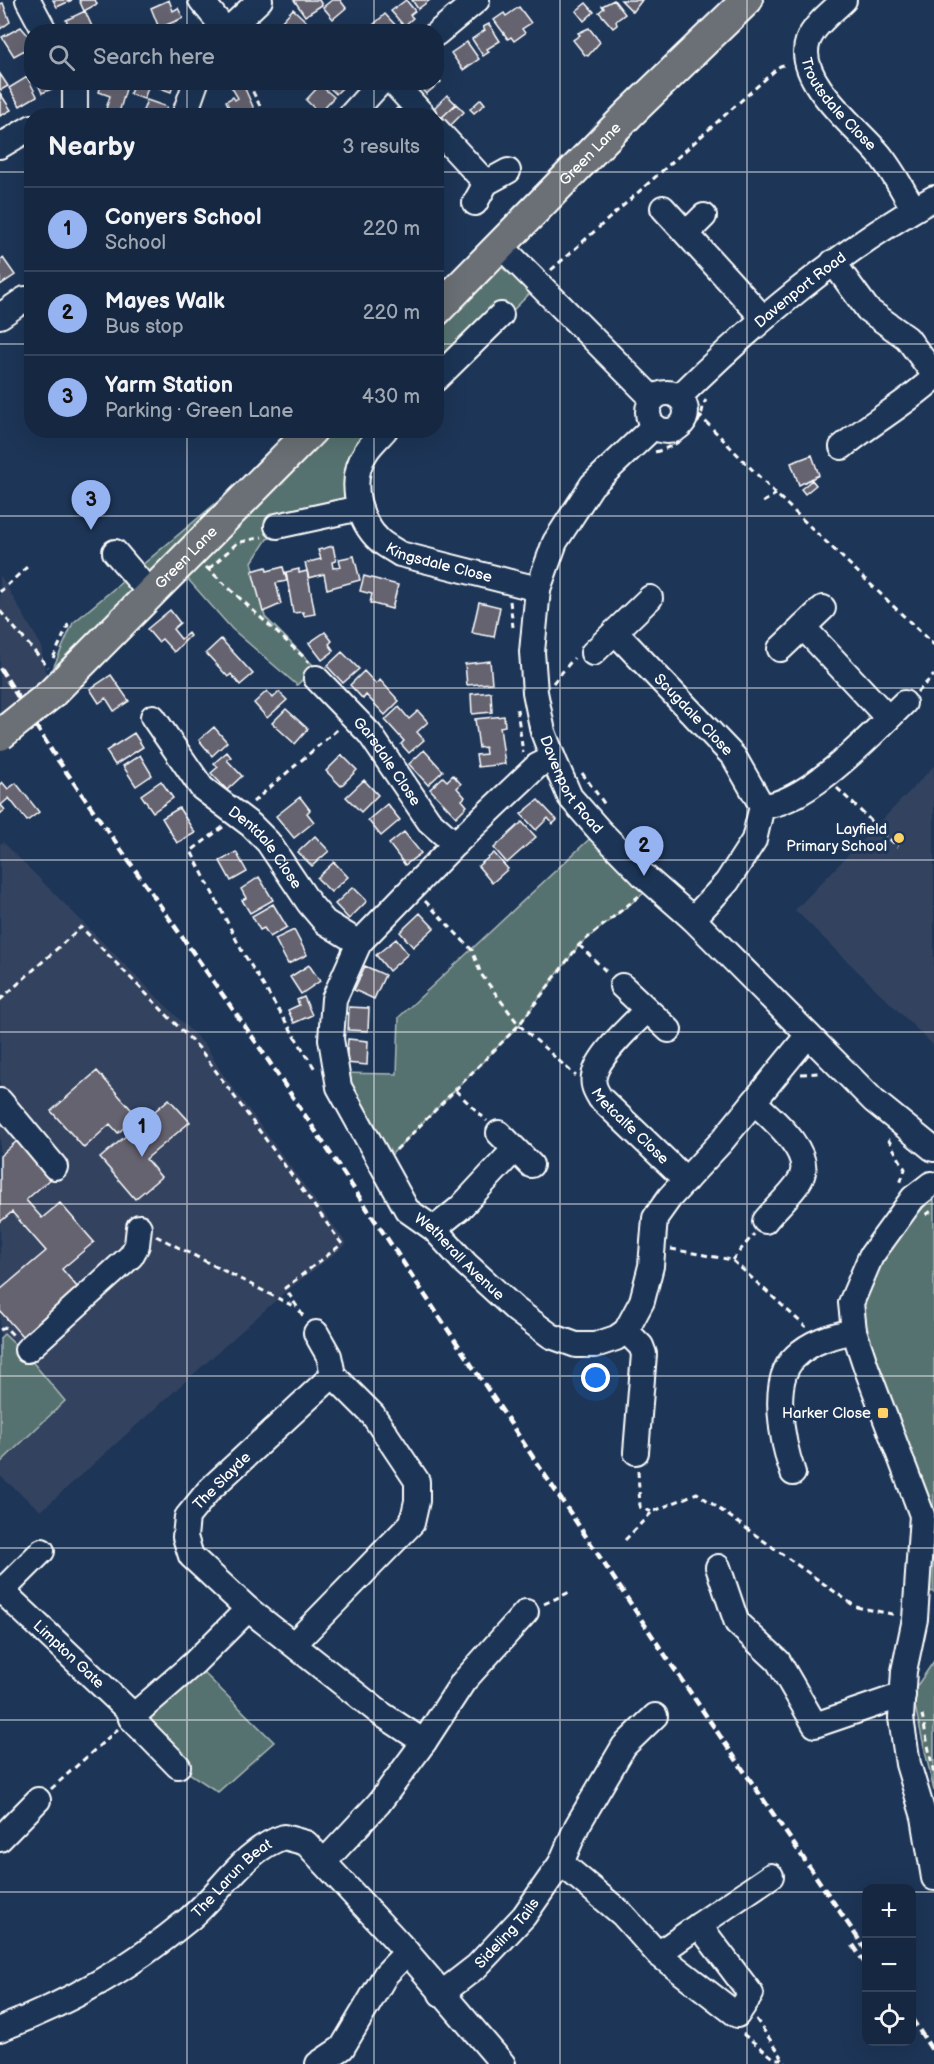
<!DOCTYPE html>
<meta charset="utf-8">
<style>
:root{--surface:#162841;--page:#1f3048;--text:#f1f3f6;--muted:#9ea6b1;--line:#35445a;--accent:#95b2f1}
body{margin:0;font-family:"Balsamiq Sans",sans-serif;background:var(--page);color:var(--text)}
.controls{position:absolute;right:18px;bottom:18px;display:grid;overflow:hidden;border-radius:12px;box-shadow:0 6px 24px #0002}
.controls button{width:54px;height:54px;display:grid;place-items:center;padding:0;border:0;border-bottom:2px solid var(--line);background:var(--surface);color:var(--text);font:30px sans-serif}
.you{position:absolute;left:596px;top:1378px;width:21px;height:21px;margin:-15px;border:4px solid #fff;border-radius:50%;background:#1a73e8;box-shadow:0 0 0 9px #1a73e833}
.badge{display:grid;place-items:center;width:39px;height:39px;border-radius:50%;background:var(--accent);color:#111;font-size:20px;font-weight:700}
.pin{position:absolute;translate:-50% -50px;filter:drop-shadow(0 2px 3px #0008)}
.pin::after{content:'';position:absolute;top:32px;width:21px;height:18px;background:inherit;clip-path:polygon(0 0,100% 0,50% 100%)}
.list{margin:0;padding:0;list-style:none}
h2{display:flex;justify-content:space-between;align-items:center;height:78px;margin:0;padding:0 24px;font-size:26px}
h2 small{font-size:20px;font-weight:400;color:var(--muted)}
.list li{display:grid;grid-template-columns:39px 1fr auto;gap:18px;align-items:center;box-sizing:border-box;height:84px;padding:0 24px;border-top:2px solid var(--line)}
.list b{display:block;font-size:22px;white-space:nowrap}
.list p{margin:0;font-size:20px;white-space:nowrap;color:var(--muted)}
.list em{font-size:20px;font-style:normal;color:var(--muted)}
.icon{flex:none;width:33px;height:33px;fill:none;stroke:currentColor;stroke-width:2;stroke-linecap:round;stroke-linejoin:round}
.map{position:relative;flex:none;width:934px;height:2064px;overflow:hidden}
.search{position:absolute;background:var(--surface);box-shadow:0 6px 24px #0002;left:24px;top:24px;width:420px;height:66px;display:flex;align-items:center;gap:15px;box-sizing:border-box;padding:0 21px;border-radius:24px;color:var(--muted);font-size:22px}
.panel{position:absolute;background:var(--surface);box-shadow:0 6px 24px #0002;left:24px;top:108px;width:420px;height:330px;border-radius:24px}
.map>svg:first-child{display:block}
.built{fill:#33435f}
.green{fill:#57726f;stroke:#abb8b7;stroke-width:1.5}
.building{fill:#666471;stroke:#fff;stroke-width:1.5}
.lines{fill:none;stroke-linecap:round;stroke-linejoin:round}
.minor-casing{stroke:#fff;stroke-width:28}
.major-casing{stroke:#fff;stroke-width:34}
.path{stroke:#fff;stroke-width:3;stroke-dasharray:6 4.5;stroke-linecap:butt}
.minor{stroke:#1d3557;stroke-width:24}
.major{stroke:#6b7074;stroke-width:30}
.rail{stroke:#fff;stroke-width:4.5;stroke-dasharray:9 4.5;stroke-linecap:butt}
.major-bridge-casing{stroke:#fff;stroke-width:34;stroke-linecap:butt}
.major-bridge{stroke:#6b7074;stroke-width:30}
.grid{fill:none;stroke:#fff;stroke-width:1.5;stroke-opacity:0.55}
.poi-dot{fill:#ffd166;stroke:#1d3557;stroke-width:2}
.labels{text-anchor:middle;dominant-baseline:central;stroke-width:6;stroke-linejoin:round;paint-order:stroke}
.street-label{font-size:15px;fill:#fff;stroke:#1d3557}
.poi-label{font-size:15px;fill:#fff;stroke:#1d3557;text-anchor:end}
</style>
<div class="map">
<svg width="934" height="2064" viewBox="0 0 934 2064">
<rect width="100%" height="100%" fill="#1d3557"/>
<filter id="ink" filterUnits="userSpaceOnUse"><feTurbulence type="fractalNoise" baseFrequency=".0167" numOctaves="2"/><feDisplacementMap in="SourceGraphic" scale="12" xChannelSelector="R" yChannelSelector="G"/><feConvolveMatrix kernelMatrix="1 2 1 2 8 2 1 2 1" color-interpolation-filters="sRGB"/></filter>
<g filter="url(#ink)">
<path class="built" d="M0,575L41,645L46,676L0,720Z
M934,766V1046L795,910Z
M3,842L207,1047L220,1070L347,1244L284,1293L41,1511L0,1476V844Z"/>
<path class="green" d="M498,265L533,290L437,387V317Z
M302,431H393L376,447L353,505L267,539L252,562L265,617L315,667L297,685L232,629L186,577L62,694L54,666L73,623Z
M599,830L654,885L579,945L519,1025L382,1164L336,1073L397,1074L399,1017Z
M934,1195V1592L930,1591L922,1526L865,1343L863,1305L881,1257Z
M4,1334L30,1359L65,1401L0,1463V1338Z
M934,1661V1791L912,1693Z
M194,1663L274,1742L218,1792L178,1766L131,1718Z"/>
<path class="building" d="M53,0H72L57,7Z
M79,0H95L97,4L84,11Z
M169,0L173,11L178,8L183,18L159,28L151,8Z
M294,0H319L322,5L305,16Z
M332,0H340L346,8L333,19L323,7Z
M406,0L415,11L410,15L413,18L404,26L391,11Z
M412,0H430L418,9Z
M614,0L625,14L616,21L617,25L613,28L599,12L604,8L602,6Z
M621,0H642L633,12Z
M3,3L10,22L0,29V4Z
M586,3L594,12L584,21L576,11Z
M519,7L531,23L522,29L525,33L514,41L511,37L508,39L494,20L504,13L506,16Z
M293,9L309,24L302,32H288L280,23Z
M85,11L94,31L68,32L70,28L66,20Z
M385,14L400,30L399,32H377L372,26Z
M275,24L281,32H264Z
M489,24L500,41L487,49L489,52L483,56L472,39L485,30L483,27Z
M174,25L176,32H160V31Z
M21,27L32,40V46L14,56L2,37Z
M589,28L600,42L588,56L585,55L573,40L580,35L578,33Z
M467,42L479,59L463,70L451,53Z
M0,74L8,86L1,90L0,88Z
M27,77L37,96L20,106L9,88Z
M436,77L441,82L426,94L415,82H436Z
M37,82H60L61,85L42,93Z
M102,82H128L119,113L106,109L110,96L99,92Z
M134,82L149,85L144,99L130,94Z
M152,82H174L171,92L152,85Z
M242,82L254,109L241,116H233L226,101L233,97L235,100L238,98L229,83Z
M324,82H349L346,86L343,83L339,86L342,88L336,94Z
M320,85L334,97L319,113L306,100Z
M0,93L11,110L0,116Z
M447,95L456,104L440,119L433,109Z
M481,99L485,104L474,113L470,109Z
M147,100L167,107L164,116H141Z
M456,104L464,112L450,126L446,122L444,124L440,119Z
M397,108L405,116H389Z
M3,258L15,275L0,285V260Z
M812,455L819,475L799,485L791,463Z
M812,480L816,485L805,494L801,489Z
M333,546L336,561L332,562L333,568L341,567L339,559L354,556L360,580L327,589L324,574L309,578L305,563L321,559L318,550Z
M266,567L267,571L283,567L287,581L276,583L281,604L263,612L252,571Z
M299,569V573L307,571L315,614L304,616L303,612L293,613L286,572Z
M364,576L398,585L392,609L370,603L372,594L360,591Z
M479,602L500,607L494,637L472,633Z
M170,610L180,623L173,629L181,639L188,633L190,636L174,652L162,639L158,642L147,629Z
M325,632L332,641L329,644L334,651L322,660L309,643Z
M221,639L253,674L240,685L231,674L228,677L206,653Z
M342,652L359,669L343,683L327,666Z
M490,661L492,683L467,685L465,664Z
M364,671L376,684L380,680L399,701L385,715L366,695L363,699L350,685Z
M111,675L129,701L114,711L106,698L99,703L90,689Z
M267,691L273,698L279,692L287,700L267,718L254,703Z
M491,692L492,712L472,714L471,694Z
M399,707L409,719L418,711L428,722L417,732L424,740L409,753L401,744L404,741L385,720Z
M286,709L308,729L295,744L272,723Z
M504,716L505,726L500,727L505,764L478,767L476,755L486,754L485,747L479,748L475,719Z
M214,727L227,742L212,756L199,740Z
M134,733L143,747L115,765L106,751Z
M424,750L443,771L428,785L409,764Z
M227,752L231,757L227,760L242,776L227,790L211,773L218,767L214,763Z
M140,755L152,775L136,786L123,766Z
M342,755L357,770L341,786L326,771Z
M453,775L461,784L457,788L465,797L462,800L467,806L456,817L430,789L443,777L447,781Z
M364,780L378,795L361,812L346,797Z
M161,781L173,798L153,812L141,795Z
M2,782L8,789L16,783L39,812L27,821L9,798L1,805L5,810L0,814V784Z
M300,797L310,810L307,813L314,822L294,838L276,816Z
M538,800L557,820L553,824L548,818L536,830L521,814Z
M387,804L400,820L381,836L368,820Z
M179,808L195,833L177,843L162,818Z
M522,822L536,837L507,863L494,848Z
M404,832L421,853L405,865L389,844Z
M315,836L329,851L312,866L298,852Z
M236,852L247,872L231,881L220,861Z
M494,853L508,869L492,883L478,866Z
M334,862L348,877L331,892L317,878Z
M259,877L273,900L250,913L242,900L246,898L241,889Z
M353,887L367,901L349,919L335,904Z
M273,904L287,927L270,937L264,928L260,930L252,916Z
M420,913L434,928L413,947L400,932Z
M294,930L307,955L288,964L275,939Z
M396,939L408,954L389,971L376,955Z
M309,965L320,981L301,994L290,977Z
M365,966L385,975L374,999L354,990Z
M304,997L312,1015L294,1023L288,1010L299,1005L297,1000Z
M349,1007L369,1008L368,1031L348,1030Z
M348,1039L368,1041L367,1065L346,1063Z
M97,1071L137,1116L118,1133L110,1124L84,1148L51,1111Z
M169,1099L190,1122L146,1159L161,1177L135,1199L100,1158Z
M17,1141L50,1179L26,1200L42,1218L60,1203L94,1242L62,1269L78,1288L22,1336L0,1311V1290L46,1251L12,1212L0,1222V1156Z"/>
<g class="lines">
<g class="minor-casing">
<g id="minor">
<path d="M28,0L45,32"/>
<path d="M201,0L226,31"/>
<path id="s1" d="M844,0C832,12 814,25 808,41C794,79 857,128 879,154C893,171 903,191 914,209"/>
<path d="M226,32L260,0"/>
<path d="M436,34L477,0"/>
<path d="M75,82V113"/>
<path d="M393,82L424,116"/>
<path d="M184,116L196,82"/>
<path d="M350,116L381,82"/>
<path d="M436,129L486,183"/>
<path d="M0,146L32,127"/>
<path d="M475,203L486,183L508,171"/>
<path d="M663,208L763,318"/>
<path d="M688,232L704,216"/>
<path d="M501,246L653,399"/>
<path d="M833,262L868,310L907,338L934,374"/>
<path d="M0,316L25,299"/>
<path d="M436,379L501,315"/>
<circle cx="667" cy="412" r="19"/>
<path id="s2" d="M679,397C756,321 839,251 934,198"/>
<path id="s3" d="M654,426L592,485L555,542L538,589L532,652L535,692L543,732L553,758L570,797L599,830L644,876L693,919L874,1101L933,1149"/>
<path id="s4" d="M385,430C379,437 371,444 366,452C348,479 357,520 380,541C386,546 394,550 400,554L538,589"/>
<path d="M842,447C872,422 906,404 934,378"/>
<path d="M277,526L360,508"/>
<path d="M115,552L150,593"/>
<path d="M803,627L888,718"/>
<path id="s5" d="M615,632L734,757L762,806L754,840L727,882L693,919"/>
<path d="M780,649L823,608"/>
<path d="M593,653L650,598"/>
<path id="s6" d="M316,678L370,734L429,821L455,844"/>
<path id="s7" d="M153,717L202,788L251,825L268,842L309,903L325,922L359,943"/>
<path id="s8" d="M553,758L537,766L455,844L359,943L334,999L331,1039L339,1087L407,1210L434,1229L466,1264L516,1310L551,1336L576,1345H595L616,1338L626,1331L642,1301L651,1266L655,1218L670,1197L722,1141L808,1035"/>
<path d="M762,806C806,805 872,734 904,703"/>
<path d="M622,986L669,1030"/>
<path id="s9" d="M647,1010C632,1025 598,1055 594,1076C592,1085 596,1091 600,1098L686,1180"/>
<path d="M0,1101L55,1167"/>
<path d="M754,1102C770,1117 814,1152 801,1178C795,1191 774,1209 765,1221"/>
<path d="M499,1133L531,1165"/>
<path d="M931,1184L913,1198L871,1256L851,1303L854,1331L866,1367L922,1515L915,1619L904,1671L901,1718L908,1764L924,1817L934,1878"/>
<path d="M434,1229L460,1208L514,1150"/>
<path d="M626,1331L641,1346L644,1354L636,1452"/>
<path d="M27,1350L131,1256L137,1245L139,1227"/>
<path d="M333,1375L209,1490L187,1517L185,1537L191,1556L248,1609L380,1713L424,1742"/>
<path d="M793,1473C783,1445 769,1380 795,1357C811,1341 832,1336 854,1331"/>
<path d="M718,1567L737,1623L778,1661L815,1725L903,1695"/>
<path id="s10" d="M2,1591L131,1713V1718L178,1766"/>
<path d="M0,1593L42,1551"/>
<path d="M294,1644L412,1523L417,1501V1481L373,1415L333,1375L329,1356L316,1333"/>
<path d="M131,1718L194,1663L248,1609"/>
<path d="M0,1839L38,1800"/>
<path d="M324,1862L379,1803L424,1742L463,1682L526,1612"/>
<path d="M561,1863L622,1914L658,1954L737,2015L751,1994L699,1925L658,1954"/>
<path d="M699,1925L771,1876"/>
<path id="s11" d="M441,1994L477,1966L524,1916L561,1863L577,1826L624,1746L655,1716"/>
<path id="s12" d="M0,2029C71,2002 130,1968 188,1920C221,1893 243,1850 284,1837L306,1843L407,1952L503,2064"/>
<path d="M318,2064L342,2048L386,1974L407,1952"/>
</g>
</g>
<g class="major-casing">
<g id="major">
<path id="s13" d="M436,311L630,113L747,0"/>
<path id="s14" d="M51,694L312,430"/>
</g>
</g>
<path class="path" d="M248,82L265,116
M551,270L780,66L788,64
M687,413L701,417L776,494L934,645
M655,452C673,447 692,436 700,418C703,412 702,406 706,400
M763,502L776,494
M206,567L309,662
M209,569L237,543L262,537
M0,589L1,591L28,566
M510,601L513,627
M0,611L48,667
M53,658L68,626L64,621
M553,683L574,658
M917,692L934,675
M517,709L523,753
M582,773L606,806
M837,788L898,847
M253,802L339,728
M223,827L191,851L242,951L315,1069
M425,901L472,950L481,974L519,1025L576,1076
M579,945L608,973
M0,1000L81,927L199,1048L342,1244L285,1288L305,1319
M801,1074L819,1073
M456,1091L487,1121
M888,1139L905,1169L900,1184
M396,1150L519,1025L579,945L639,896
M926,1215L934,1209
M156,1236L295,1307
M671,1249L732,1260L806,1327
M732,1260L754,1234
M0,1330L5,1327L14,1336
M638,1471L640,1507L652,1512
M625,1540L652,1512L697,1493L856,1607L897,1615
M544,1604L570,1592
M922,1715L934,1775
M51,1789L118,1729
M756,2019L782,2057
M743,2034L775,2059H782L786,2064"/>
<use href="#minor" class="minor"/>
<use href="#major" class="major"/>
<path class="rail" d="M0,668L53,753L258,1045L673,1667L866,1950
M853,1945L866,1965
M912,2019L934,2053"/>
<g class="major-bridge-casing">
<path id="major-bridge" d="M0,735L51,694"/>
</g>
<use href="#major-bridge" class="major-bridge"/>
</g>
</g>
<path class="grid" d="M187,0V32M374,0V32M560,0V2064M747,0V2064M187,82V116M374,82V116M0,172H32M436,172H934M0,344H32M436,344H934M187,430V2064M374,430V2064M0,516H934M0,688H934M0,860H934M0,1032H934M0,1204H934M0,1376H934M0,1548H934M0,1720H934M0,1892H866M912,1892H934"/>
<g class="poi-dot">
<circle cx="899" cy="838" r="6"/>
<rect x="877" y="1407" width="12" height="12" rx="3"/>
</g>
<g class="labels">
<g class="street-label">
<text stroke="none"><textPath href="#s1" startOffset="129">Troutsdale Close</textPath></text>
<text stroke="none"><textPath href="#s13" startOffset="220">Green Lane</textPath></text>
<text stroke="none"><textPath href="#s2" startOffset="162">Davenport Road</textPath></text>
<text stroke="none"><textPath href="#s14" startOffset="192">Green Lane</textPath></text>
<text stroke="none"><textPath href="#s4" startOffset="190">Kingsdale Close</textPath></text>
<text stroke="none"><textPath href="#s5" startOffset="114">Scugdale Close</textPath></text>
<text stroke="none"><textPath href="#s6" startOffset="110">Garsdale Close</textPath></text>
<text stroke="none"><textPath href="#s3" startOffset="408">Davenport Road</textPath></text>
<text stroke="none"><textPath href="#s7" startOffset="174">Dentdale Close</textPath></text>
<text stroke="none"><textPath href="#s9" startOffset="150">Metcalfe Close</textPath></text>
<text stroke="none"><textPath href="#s8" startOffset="630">Wetherall Avenue</textPath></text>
<text transform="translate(222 1481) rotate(-45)">The Slayde</text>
<text stroke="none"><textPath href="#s10" startOffset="92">Limpton Gate</textPath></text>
<text stroke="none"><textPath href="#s12" startOffset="279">The Larun Beat</textPath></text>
<text stroke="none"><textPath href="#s11" startOffset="90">Sideling Tails</textPath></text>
</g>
<g class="poi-label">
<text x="887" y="829">Layfield<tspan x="887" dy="17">Primary School</tspan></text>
<text x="871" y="1413">Harker Close</text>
</g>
</g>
</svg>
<div class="controls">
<button>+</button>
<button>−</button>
<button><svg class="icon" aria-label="locate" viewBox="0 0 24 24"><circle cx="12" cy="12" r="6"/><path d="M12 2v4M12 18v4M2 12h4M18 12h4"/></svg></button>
</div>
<div class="you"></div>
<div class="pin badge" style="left:142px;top:1157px">1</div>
<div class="pin badge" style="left:644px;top:876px">2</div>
<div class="pin badge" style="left:91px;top:530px">3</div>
<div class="search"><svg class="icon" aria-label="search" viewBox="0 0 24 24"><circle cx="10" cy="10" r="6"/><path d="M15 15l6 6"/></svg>Search here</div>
<section class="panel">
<h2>Nearby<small>3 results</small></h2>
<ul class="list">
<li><span class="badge">1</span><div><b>Conyers School</b><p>School</p></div><em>220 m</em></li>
<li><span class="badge">2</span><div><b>Mayes Walk</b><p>Bus stop</p></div><em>220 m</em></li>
<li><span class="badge">3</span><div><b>Yarm Station</b><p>Parking · Green Lane</p></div><em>430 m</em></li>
</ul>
</section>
</div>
